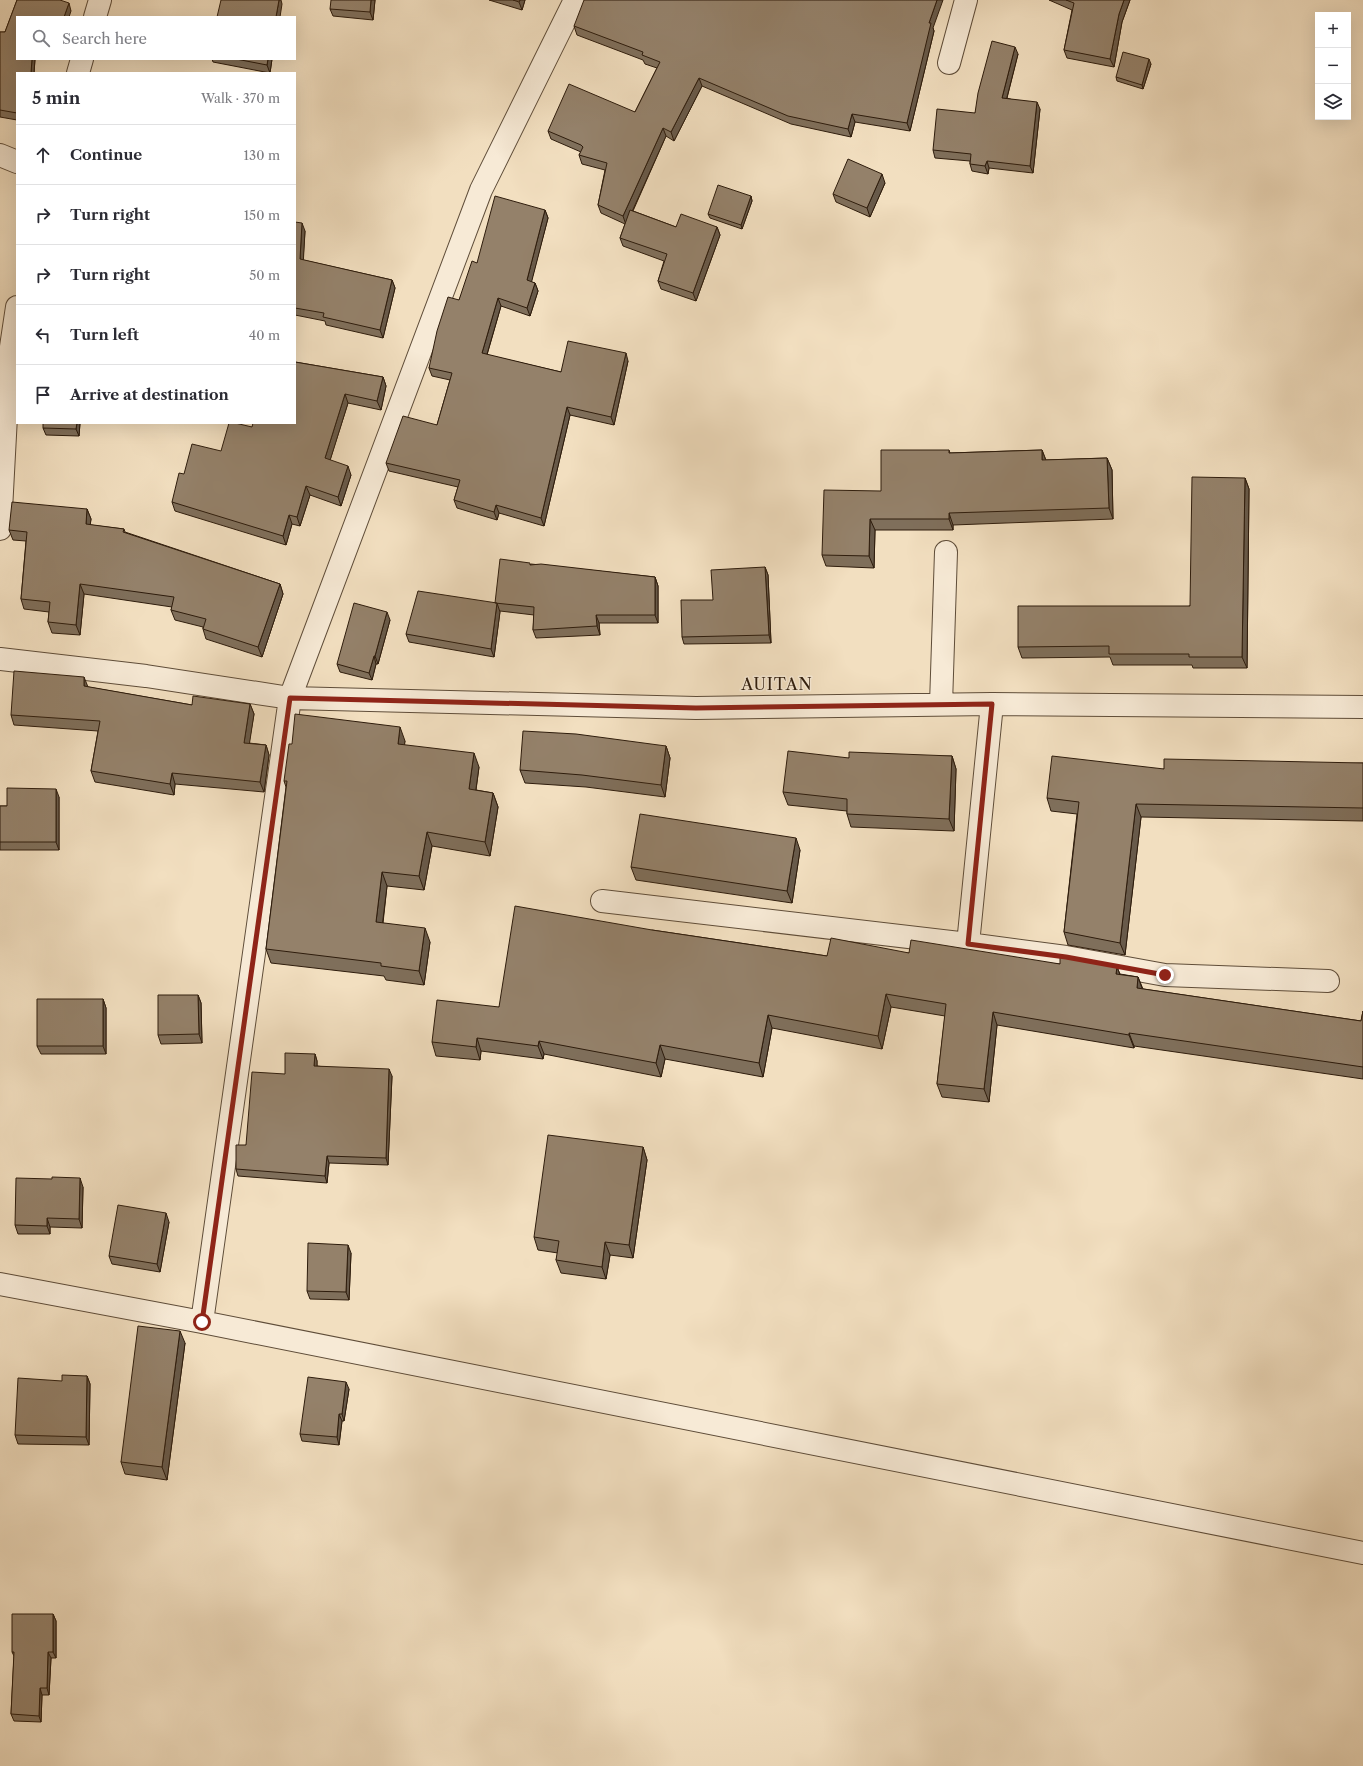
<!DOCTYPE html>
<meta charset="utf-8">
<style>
:root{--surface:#fff;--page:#f7f7f7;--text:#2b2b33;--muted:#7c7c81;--line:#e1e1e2}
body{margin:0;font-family:"Libre Caslon Text",serif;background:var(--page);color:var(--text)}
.controls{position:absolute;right:12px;top:12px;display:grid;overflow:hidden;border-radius:0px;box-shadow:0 4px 16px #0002}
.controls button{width:36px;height:36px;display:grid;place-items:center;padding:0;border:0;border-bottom:1px solid var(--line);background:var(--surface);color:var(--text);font:20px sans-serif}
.stop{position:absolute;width:12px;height:12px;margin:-9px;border:3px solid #8f2418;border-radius:50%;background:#fff}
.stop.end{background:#8f2418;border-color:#fff;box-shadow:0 1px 4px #0008}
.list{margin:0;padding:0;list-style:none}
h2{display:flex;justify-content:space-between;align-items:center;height:52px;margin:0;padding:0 16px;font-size:17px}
h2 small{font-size:13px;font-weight:400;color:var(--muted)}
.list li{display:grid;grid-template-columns:26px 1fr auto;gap:12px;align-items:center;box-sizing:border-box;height:60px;padding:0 16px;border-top:1px solid var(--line)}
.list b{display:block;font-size:15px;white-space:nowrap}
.list em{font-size:13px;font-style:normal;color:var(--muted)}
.icon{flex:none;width:22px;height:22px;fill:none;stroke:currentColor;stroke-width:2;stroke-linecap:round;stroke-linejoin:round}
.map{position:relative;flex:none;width:1363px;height:1766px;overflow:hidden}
.search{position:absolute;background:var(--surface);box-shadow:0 4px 16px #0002;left:16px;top:16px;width:280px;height:44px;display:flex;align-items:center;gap:10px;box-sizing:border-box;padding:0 14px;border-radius:0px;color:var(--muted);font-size:15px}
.panel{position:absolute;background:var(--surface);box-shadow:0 4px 16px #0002;left:16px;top:72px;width:280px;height:352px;border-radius:0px}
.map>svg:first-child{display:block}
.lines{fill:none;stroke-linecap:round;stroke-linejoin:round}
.minor-casing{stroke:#5f4d39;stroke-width:24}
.minor{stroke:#f7ead6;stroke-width:22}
.wall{fill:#7f6f5b;stroke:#2e1c0c}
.shaded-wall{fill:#685a4a;stroke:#2e1c0c}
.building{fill:#94816a;stroke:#2e1c0c}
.route{stroke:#8f2418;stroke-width:5}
.labels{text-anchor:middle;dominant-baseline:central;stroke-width:3;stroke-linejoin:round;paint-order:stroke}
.quarter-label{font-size:16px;letter-spacing:1px;fill:#2e1c0c;stroke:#f7ead6}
</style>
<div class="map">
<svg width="1363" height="1766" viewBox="0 0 1363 1766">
<rect width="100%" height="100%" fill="#f2dfc0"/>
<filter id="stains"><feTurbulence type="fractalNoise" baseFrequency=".005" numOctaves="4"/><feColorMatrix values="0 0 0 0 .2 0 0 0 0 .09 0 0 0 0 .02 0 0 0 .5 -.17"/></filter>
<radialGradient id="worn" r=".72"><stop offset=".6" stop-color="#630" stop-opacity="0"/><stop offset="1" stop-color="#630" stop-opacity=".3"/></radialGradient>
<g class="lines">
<g class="minor-casing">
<path id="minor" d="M95,17L100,0
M949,63L966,0
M78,73L82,59
M0,155L17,162
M0,529L9,360L17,307
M0,659L146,676L290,698L696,708L992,704L1363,707
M941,704L946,552
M602,901L968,944L992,704
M968,944L1066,957L1165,975L1328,981
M0,1284L202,1322L1363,1553
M202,1322L290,698L481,190L575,0"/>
</g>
<use href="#minor" class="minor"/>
</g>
<path class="wall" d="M17,0H61L71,11L17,17V59H35L34,73H17V120L0,117V32H5Z
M375,0L373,20L333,16L330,9Z
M489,0H525L522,10Z
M1049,0H1130L1122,22L1114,67L1067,58L1064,50L1072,10Z
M574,26L933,28L934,31L910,131L855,122L851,137L791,124L702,86L674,141L666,136L633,211L676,227H717L720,235L696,301L661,289L658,281L664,261L623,246L620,238L625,224L601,213L598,205L605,170L582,164L579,155L581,152L551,139L548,131L635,112L657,68L645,64L643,60L577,35Z
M1018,54L1007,98L1040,109L1033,173L989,168L988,174L972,171L970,164V161L935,158L933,150L975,113Z
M212,59H272L270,73L213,62Z
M1151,64L1143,89L1117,81L1116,77Z
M885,183L870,217L836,202L833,194Z
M751,196L752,201L742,229L710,218L708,214Z
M545,210L548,218L531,282L535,283L538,291L530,316L501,306L487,355L561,372L628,361L614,425L570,415L544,526L499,513L497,520L457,508L454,500L458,487L389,471L386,463L437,425L450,380L432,376L429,368L459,300L477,263Z
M295,222L305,231L303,260L392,280L395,288L383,338L326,325L325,321L295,315Z
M295,362L383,377L386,386L381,410L348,403L330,460L351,475L341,506L310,495L300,526L292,524L286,545L175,511L172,502L221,451L252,427L295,423Z
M80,423L79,436L46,435L43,428Z
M949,450L950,453L1042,450L1046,460L1107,458L1112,470L1113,519L953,525V530H875L874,568L826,566L822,555Z
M1245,478L1249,489L1247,668H1193L1192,665H1113L1110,657L1022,658L1018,647L1190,606Z
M87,509L91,519L90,525L124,529L125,532L280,584L283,594L262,657L206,639L203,629V627L175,620L171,610L172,607L84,594L80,635L52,633L48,622L49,612L24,609L21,599L26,541L13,540L9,530Z
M531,564L655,577L658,586V623H599L600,635L536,638L533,630L534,615L500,611L494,657L409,642L406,634L495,603Z
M765,567L768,575L771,643L684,644L682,637L713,600Z
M390,620L378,664H376L372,680L340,672L337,664Z
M88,687L192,705L250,704L254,714L249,743L266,745L269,755L264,792L175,784L174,795L95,782L91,771L98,731L14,725L11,715Z
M405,741L404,745L479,767L476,790L493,793L498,807L490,856L432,846L424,890L387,886L383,923L430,942L424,985L386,980L384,976L271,963L266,949L286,787L284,781Z
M666,746L670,758L665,797L586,787L525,783L520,770Z
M952,756L956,769L954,831L851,827L847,814V811L788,805L783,792L849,758Z
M1363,763V821L1141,817L1125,955L1068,945L1064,932L1077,814L1051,811L1047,798L1164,769Z
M59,797V850H0V806H7Z
M800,850L792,903L636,880L631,867Z
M652,930L827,956L909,953L1060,964L1117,967L1120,974L1138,977L1143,989L1361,1021L1363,1011V1079L1134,1046V1048L997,1025L989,1102L942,1097L937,1084L945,1016L891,1007L882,1049L772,1028L763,1077L665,1059L661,1077L544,1054L543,1059L481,1051L480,1060L436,1056L432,1042L499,1007Z
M198,995L201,1003L202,1043L161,1044L158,1035Z
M103,999L106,1008V1054H41L37,1046Z
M315,1054L317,1061V1066L392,1076L388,1165L329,1163L327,1183L238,1176L236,1169L246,1145L285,1074Z
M643,1147L647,1160L633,1258L610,1255L606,1279L561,1273L556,1260L558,1253L538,1250L534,1237Z
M83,1187L82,1228L50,1227V1234H18L15,1225Z
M169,1222L160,1272L112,1264L109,1256Z
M351,1253L349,1300L310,1299L307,1291Z
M185,1343L167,1480L125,1474L121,1462Z
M87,1376L90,1384L89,1445L18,1444L15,1435L62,1381Z
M349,1389L344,1421H342L339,1445L302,1441L300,1434Z
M53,1614L56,1621V1658H51L49,1695H42L41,1722L14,1721L11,1714L14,1656L12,1652Z"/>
<path class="shaded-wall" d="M279,0H281L282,4L280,17H276Z
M371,0H375L373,20L370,12Z
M520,0H525L522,10L519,2Z
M937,0H943L933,28L934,31L910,131L907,123L929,23Z
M1124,0H1130L1122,22L1114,67L1110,59L1119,14Z
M69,3L71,11L69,17H64Z
M1015,47L1018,54L1005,105L1002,98Z
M32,59H35L34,73H31Z
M268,59H272L270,73L267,65Z
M1149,59L1151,64L1143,89L1142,85Z
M699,78L702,86L674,141L671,132Z
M1037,102L1040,109L1033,173L1030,166Z
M852,114L855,122L851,137L848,129Z
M663,128L666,136L626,225L623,216Z
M987,161L989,168L988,174L985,166Z
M882,174L885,183L870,217L867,208Z
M751,196L752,201L742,229L741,225Z
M545,210L548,218L530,288L527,280Z
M302,223L305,231L303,267L300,259Z
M717,227L720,235L696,301L693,293Z
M392,280L395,288L383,338L380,330Z
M535,283L538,291L530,316L527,308Z
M498,298L501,306L485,361L482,353Z
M626,353L628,361L614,425L611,417Z
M383,377L386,386L381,410L377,401Z
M345,394L348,403L328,467L325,458Z
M567,407L570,415L544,526L541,518Z
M77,423H80L79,436L76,429Z
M1042,450L1046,461L1042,460Z
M1107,458L1112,470L1113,519L1109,508Z
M348,466L351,475L341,506L338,497Z
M1245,478L1249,489L1247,668L1242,657Z
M306,486L310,495L300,526L297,517Z
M496,505L499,513L497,520L494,512Z
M87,509L91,519L89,534L86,524Z
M949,513L953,525V530L949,519Z
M289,515L292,524L286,545L283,536Z
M870,519L875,530L874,568L869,556Z
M765,567L768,575L771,643L769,635Z
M655,577L658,586V623L655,615Z
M80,584L84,594L80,635L76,625Z
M280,584L283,594L262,657L258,647Z
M497,603L500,612L494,657L491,649Z
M387,612L390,620L378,664L375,656Z
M596,615L599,623L600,635L597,626Z
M374,656L376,664L372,680L369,673Z
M84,677L88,687L84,686Z
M250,704L254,714L248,753L244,743Z
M400,727L405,741L403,758L398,744Z
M266,745L269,755L264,792L260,782Z
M666,746L670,758L665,797L661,785Z
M474,753L479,767L474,803L469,789Z
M952,756L956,769L954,831L949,819Z
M172,773L175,784L174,795L170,784Z
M56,789L59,797V850L56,842Z
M493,793L498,807L490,856L485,842Z
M1136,804L1141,817L1125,955L1120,943Z
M427,832L432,846L424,890L419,876Z
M796,838L800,850L792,903L787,891Z
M382,872L387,886L381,936L376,922Z
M425,928L430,942L424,985L419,971Z
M1117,967L1122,980L1116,974Z
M1138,977L1143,991L1137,988Z
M886,994L891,1007L882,1049L878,1036Z
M198,995L201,1003L202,1043L199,1034Z
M103,999L106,1008V1054L103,1046Z
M993,1012L997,1025L989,1102L984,1089Z
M768,1015L772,1028L763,1077L759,1063Z
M1129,1033L1134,1046V1048L1129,1035Z
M477,1038L481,1051L480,1060L476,1047Z
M539,1041L544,1054L543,1059L538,1046Z
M660,1045L665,1059L661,1077L656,1063Z
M315,1054L317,1061V1073L314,1066Z
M389,1069L392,1076L388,1165L386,1158Z
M643,1147L647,1160L633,1258L629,1245Z
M327,1156L329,1163L327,1183L325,1176Z
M80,1178L83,1187L82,1228L79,1219Z
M166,1213L169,1222L160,1272L157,1264Z
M47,1218L50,1227V1234L47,1226Z
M605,1242L610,1255L606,1279L602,1267Z
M348,1245L351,1253L349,1300L346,1292Z
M180,1331L185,1343L167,1480L162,1467Z
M87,1376L90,1384L89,1445L86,1437Z
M346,1382L349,1389L344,1421L342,1414Z
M339,1414L342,1421L339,1445L337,1437Z
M53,1614L56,1621V1658L53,1652Z
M48,1652L51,1658L49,1695L47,1688Z
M40,1688L42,1695L41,1722L39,1716Z"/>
<path class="building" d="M17,0H60L69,3L64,17H17V59H32L31,73H17V113L0,110V32H5Z
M221,0H279L276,17H217Z
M331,0H371L370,12L330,9Z
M513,0H520L519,2Z
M584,0H937L929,23H931L907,123L852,114L848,129L788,116L699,78L671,132L663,128L623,216L598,205L607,163L579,155L583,147L581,145L548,131L569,84L635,112L660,62L642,55L643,52L574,26Z
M1066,0H1124L1119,14L1110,59L1064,50L1074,3Z
M992,41L1015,47L1002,98L1037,102L1030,166L987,161L985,166L970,164L971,154L933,150L937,109L975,113L978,93Z
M1123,52L1149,59L1142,85L1116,77Z
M236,59H268L267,65Z
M848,159L882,174L867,208L833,194Z
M718,185L751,196L741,225L708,214Z
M495,196L545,210L527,280L535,283L527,308L498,298L482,353L561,372L568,341L626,353L611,417L567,407L541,518L496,505L494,512L454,500L460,480L386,463L403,416L437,425L452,373L429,368L437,331L448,297L459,300L472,261L477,263Z
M630,210L676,227L681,214L717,227L693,293L658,281L667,254L620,238Z
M295,222L302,223L300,259L392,280L380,330L323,317L324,313L295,308Z
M295,362L383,377L377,401L345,394L325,458L348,466L338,497L306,486L297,517L289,515L283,536L172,502L179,473L184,474L192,444L221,451L229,423H235L252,427L253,423H295Z
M43,423H77L76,429L43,428Z
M881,450H949V453L1042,450V460L1107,458L1109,508L949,513V519H870L869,556L822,555L824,490L881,491Z
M1192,477L1245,478L1242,657H1189V654H1109V646L1018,647V606H1190Z
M12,502L87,509L86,524L124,529L123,532L280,584L258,647L203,629L206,619L171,610L174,597L80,584L76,625L48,622L50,602L21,599L27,532L9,530Z
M500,559L530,563V565L541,564L655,577V615H596L597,626L533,630L534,607L495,603Z
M765,567L769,635L682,637L681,600H713L711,570Z
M418,591L497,603L491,649L406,634Z
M354,603L387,612L375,656H374L369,673L337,664Z
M14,671L84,677V686L192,705L193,696L250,704L244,743L266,745L260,782L172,773L170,784L91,771L100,721L11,715Z
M295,714L400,727L398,744L474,753L469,789L493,793L485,842L427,832L419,876L382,872L376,922L425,928L419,971L381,966V963L266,949L287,781H284L289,744H292Z
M523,731L576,734L666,746L661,785L582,775L520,770Z
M788,751L849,758V752L952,756L949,819L847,814V799L783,792Z
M1052,756L1164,769V759L1363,763V808L1136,804L1120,943L1064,932L1079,802L1047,798Z
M7,788L56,789V842H0V806H7Z
M640,814L796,838L787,891L631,867Z
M515,906L652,930L827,956L831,938L909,953L911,940L1060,964V956L1117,967L1116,974L1138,977L1137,988L1361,1021L1363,1011V1067L1129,1033V1035L993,1012L984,1089L937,1084L946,1004L886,994L878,1036L768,1015L759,1063L660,1045L656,1063L539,1041L538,1046L477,1038L476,1047L432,1042L437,1000L499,1007Z
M158,995H198L199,1034L158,1035Z
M37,999H103V1046H37Z
M285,1053L315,1054L314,1066L389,1069L386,1158L327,1156L325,1176L236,1169V1145H246L252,1072L285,1074Z
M548,1135L643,1147L629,1245L605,1242L602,1267L556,1260L559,1241L534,1237Z
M52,1177L80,1178L79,1219L47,1218V1226L15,1225L16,1178L52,1179Z
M118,1205L166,1213L157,1264L109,1256Z
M308,1243L348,1245L346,1292L307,1291Z
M138,1326L180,1331L162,1467L121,1462Z
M62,1375L87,1376L86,1437L15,1435L18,1378L62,1381Z
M308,1377L346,1382L342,1414H339L337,1437L300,1434Z
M12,1614H53V1652H48L47,1688H40L39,1716L11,1714L14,1652H12Z"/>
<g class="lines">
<path class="route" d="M202,1322L290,698L696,708L992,704L968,944L1066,957L1165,975"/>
</g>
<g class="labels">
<g class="quarter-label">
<text x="777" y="684">AUITAN</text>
</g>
</g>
<rect width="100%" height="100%" filter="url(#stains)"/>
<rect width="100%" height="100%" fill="url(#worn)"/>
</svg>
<div class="controls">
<button>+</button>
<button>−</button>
<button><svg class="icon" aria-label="layers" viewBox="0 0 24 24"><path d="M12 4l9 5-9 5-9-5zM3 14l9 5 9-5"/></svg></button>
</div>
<div class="stop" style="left:202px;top:1322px"></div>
<div class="stop end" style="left:1165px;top:975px"></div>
<div class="search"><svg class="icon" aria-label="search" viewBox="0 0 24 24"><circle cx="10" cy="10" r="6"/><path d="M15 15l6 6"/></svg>Search here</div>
<section class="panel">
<h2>5 min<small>Walk · 370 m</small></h2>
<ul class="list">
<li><svg class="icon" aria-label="ahead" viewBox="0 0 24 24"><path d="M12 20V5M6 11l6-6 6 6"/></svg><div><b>Continue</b></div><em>130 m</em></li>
<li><svg class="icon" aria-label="right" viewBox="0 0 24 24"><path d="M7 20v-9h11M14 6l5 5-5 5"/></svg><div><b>Turn right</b></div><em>150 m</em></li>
<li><svg class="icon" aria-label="right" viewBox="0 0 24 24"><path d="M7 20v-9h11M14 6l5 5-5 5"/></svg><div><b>Turn right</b></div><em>50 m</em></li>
<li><svg class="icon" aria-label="left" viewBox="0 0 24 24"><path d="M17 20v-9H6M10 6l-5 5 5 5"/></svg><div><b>Turn left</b></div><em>40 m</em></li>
<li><svg class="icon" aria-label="arrive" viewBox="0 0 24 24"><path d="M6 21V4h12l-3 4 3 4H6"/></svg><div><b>Arrive at destination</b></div></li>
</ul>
</section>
</div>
